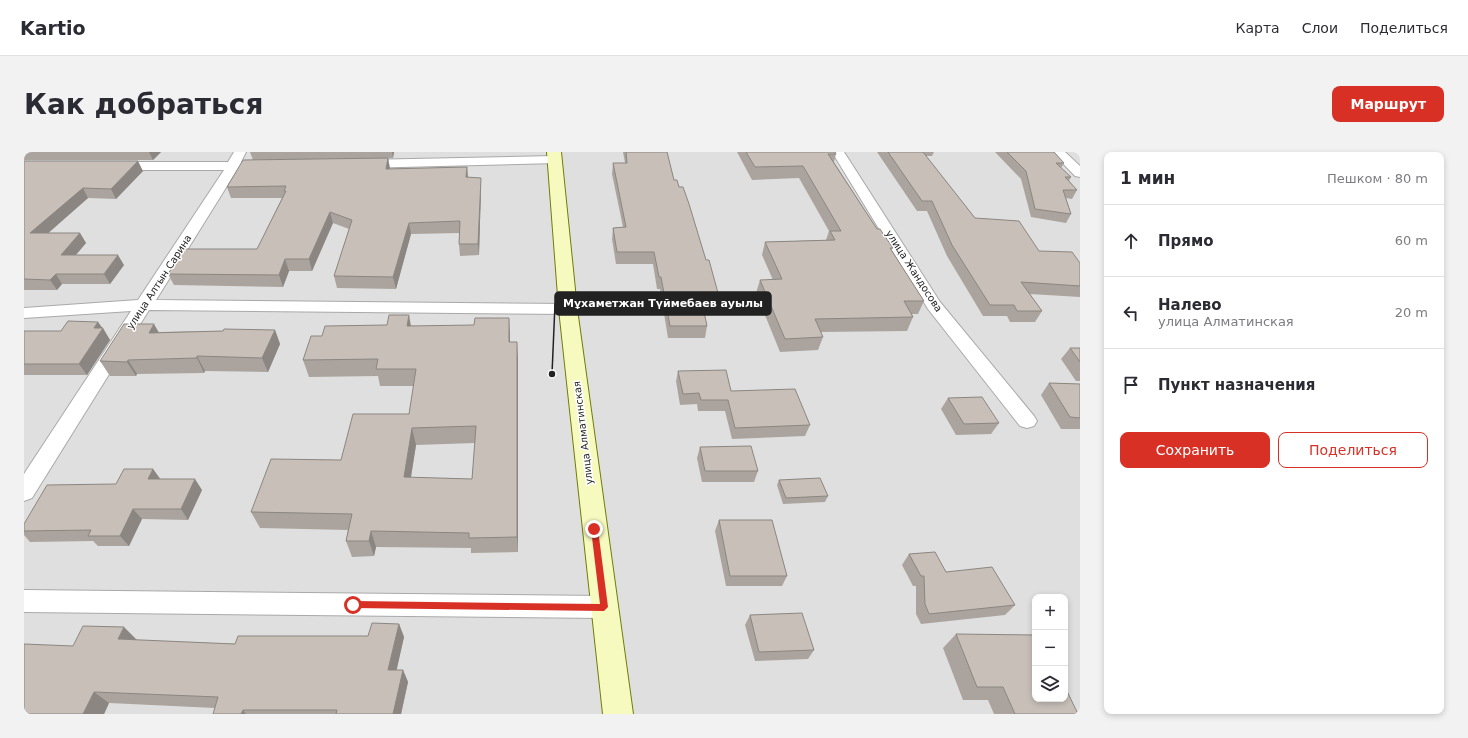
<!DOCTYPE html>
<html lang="ru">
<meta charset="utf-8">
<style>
:root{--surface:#fff;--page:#f2f2f3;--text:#2b2b33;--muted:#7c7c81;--line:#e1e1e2;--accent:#d93025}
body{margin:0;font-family:"DejaVu Sans",sans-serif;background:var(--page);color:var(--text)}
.controls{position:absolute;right:12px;bottom:12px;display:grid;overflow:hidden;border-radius:8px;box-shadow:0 2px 6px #0003}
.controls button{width:36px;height:36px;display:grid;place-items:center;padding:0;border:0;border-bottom:1px solid var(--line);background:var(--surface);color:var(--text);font:20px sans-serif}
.stop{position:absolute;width:12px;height:12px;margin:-9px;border:3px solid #d93025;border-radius:50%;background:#fff}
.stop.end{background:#d93025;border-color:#fff;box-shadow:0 1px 4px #0008}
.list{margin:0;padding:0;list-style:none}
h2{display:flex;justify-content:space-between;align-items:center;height:52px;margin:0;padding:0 16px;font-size:17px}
h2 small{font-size:13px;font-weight:400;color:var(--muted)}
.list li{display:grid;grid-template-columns:26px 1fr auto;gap:12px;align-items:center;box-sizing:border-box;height:72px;padding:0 16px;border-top:1px solid var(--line)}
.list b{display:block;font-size:15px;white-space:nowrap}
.list p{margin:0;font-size:13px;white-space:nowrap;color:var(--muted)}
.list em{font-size:13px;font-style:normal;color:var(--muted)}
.actions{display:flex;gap:8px;padding:12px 16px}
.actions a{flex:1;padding:9px 0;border:1px solid var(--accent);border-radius:8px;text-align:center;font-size:14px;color:var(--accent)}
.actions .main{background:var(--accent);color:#fff}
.icon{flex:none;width:22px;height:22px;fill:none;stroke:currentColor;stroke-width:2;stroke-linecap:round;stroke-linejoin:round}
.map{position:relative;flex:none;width:1056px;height:562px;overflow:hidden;border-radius:8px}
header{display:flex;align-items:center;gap:24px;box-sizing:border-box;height:56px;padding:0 20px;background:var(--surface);border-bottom:1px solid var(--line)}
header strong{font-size:19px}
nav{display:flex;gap:22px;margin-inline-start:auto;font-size:14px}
.intro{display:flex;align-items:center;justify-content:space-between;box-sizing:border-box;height:96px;padding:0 24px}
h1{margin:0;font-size:28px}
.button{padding:10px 18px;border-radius:8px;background:var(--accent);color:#fff;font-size:14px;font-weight:700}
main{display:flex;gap:24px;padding:0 24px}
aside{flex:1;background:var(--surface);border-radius:8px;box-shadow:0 2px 6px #0003}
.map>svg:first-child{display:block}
.residential{fill:#e0dfdf;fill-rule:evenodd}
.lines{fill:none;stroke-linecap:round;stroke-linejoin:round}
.street-casing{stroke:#a9a9a9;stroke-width:2}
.secondary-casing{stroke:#707d05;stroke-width:2}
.street{fill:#fff;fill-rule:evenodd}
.secondary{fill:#f7fabf;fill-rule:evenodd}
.wall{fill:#aba49e;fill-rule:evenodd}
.shaded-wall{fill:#8b8681}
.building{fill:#c7bfb8;stroke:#8b8681;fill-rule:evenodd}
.route{fill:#d93025}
.labels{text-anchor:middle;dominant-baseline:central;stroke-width:3;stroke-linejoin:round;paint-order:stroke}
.street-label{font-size:10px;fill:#222;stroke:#fff}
.leader{fill:none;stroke:#222;stroke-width:1.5}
.callout-dot{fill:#222;stroke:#fff;stroke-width:1.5}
.callout{fill:#222;stroke:#222;stroke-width:1.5}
.callout-label{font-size:11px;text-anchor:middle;font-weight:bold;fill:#fff}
</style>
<header>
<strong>Kartio</strong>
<nav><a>Карта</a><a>Слои</a><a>Поделиться</a></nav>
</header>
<div class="intro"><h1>Как добраться</h1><a class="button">Маршрут</a></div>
<main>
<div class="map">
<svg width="1056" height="562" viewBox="0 0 1056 562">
<rect width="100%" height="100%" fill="#f2efe9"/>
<path class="residential" d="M0,0H1056V562H0ZM1011,445H1041V547H1011Z"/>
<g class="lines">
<g class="street-casing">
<path id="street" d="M210,0H222L217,10L247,11L249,14L247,17L242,18H213L132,148L544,152L550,153L552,157L550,161L544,162L125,158L8,346L0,349V322L107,159L0,166V156L114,148L200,18H90L85,17L83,14L85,11L90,10H204Z
M808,0H820L916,150L1010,264L1013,269L1010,274L1003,276L996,274L904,157Z
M1028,0H1041L1056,14V25L1051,24Z
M530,4L535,5L536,8L535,11L338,16L333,15L332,12L333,9L338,8Z
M0,438L580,444L589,447L592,455L589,463L580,466L0,460Z"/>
</g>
<g class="secondary-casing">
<path id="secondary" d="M523,0H537L553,157L609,562H579L535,157Z"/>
</g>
<use href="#street" class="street"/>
<use href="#secondary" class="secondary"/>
</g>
<path class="wall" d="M0,0H137L129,8H0Z
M226,0H370L369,6H364L366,17L443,15L444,25L457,37L455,103L436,104L435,92L436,81L387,82L372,137L313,136L310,124L325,77L309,71L288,119H265L259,135L150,133L144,122L233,97L258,46H207L203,35L229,8Z
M599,0H643L650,28L655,35L694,141L692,153L679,154L683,174L681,186H644L636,137H633L629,112H592L588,87L589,76L599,75L588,22L589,11H601Z
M713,0H811L812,2L810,10L853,77L869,96L867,98L900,149L894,162H888L889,165L883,179L797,180L799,185L794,198L756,200L732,141L736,128H749L738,103L741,90L802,88L805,79L775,26L728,28Z
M853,0H910L908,4H902L951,66L1015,99L1056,111V145L1006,142L1018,159L1011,170H986L983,164H959L923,104L903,59H893Z
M971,0H1030L1040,11L1037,16L1047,25L1045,29L1053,38L1048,47L1042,46L1047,62L1042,71L1007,65L997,27Z
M0,9L119,19L92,47L64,46L24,81H56L62,91L52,103L100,113L86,132H38L33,138H0Z
M74,170L86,188L63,223H0V179H37Z
M387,174L486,182V190L494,207V400L447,401V396L352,395L350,404L328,405L322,389L324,378L236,376L227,360L317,308L385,262L390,234H356L354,224L285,225L279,208L298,184ZM451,291L448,327L387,326L392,293Z
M251,178L256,192L244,220L181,219L180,221L113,222L112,224H86L76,209L135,180Z
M1046,196H1056V229H1052L1037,207Z
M654,219L707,239L786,273L781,284L708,287L701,259H674L673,252L656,253L652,229Z
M1025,231L1056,232V277H1037L1017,243Z
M924,246L975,271L967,282L932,283L917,257Z
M676,295L734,319L730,330H678L673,306Z
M129,317L136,327L178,338L164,368L118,367L105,394H74L69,389L6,390L0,383V372L92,332Z
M755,328L804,344L801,350L759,352L753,333Z
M695,368L763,424L758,434H702L691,379Z
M885,402L922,420L991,453L981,463L897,472L892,462V434H889L878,413Z
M726,463L790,498L784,507L731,509L721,473Z
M375,472L380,485L372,518H379L384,530L377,562H189L191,556L85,551L80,562H0L49,494L112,488L211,492L344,484Z
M932,482L1054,562H970L964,548H939L919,496Z"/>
<path class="shaded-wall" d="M125,0H137L129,8Z
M368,0H370L369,6Z
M364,6L366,17H362Z
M114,9L119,19L92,47L87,37Z
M443,15L444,27L442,25Z
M457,26V37L455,103L454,92Z
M59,36L64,46L13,91L6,81Z
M306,60L309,71L288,119L285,107Z
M385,71L387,82L372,137L369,125Z
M56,81L62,91L43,113L37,103Z
M94,103L100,113L86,132L80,122Z
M261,107L265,119L259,135L255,123Z
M32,122L38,132L33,138L26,128Z
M385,163L388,180L383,174Z
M485,166L486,182V207L485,190Z
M74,170L79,177V176L86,188L63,223L55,212L70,176Z
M130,172L138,186L125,181Z
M251,178L256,192L244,220L238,206Z
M493,190L494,207V400L493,385Z
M173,204L181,219L180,221L173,206Z
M104,208L113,222L112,224L103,210Z
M388,276L392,293L384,342L380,325Z
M129,317L137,328L124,327Z
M171,327L178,338L164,368L157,357Z
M109,357L118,367L105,394L96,384Z
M347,379L352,395L350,404L345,389Z
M375,472L380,485L370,530L364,518Z
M100,475L113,488L94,487Z
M379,518L384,530L377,562H369Z
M70,540L85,551L80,562H59Z
M219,558L222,562H217Z"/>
<path class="building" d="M602,0H643L650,28H653L655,35H659L665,52L682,108H685L694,141L676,142L683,174H646L637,125H635L630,100H593L589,76L602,75L589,11H603Z
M722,0H811L812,2H804L853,77H856L869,96H866L900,149H880L889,165L791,167L799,185L761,187L736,128L758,127L741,90L811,88L806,79H817L779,14L731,15Z
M864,0H899L951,66L995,69L1015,99L1048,100L1056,111V134L997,130L1018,159H993L990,153H966L928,93L908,49H898Z
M983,0H1030L1040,11H1032L1047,25H1041L1053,38H1039L1047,62L1011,57L1002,19Z
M364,6L362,17L443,15L442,25L457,26L454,92H435L436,69L385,71L369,125L310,124L328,68L306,60L285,107H261L255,123L144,122L160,97H233L262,39H260L262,34L203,35L219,8Z
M0,9H114L87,37L59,36L6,81H56L37,103H94L80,122H32L26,128L0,127Z
M365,163H385L383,174L450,173L451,166H485V190H493V385L445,386V381L347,379L345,389H322L328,362L227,360L247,307L317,308L329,262H385L392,217H352L354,207L279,208L287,184H298L301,174L363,173ZM452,274L448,327L380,325L388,276Z
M44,169L74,170L70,176H79L55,212H0V179H37Z
M100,172H130L125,181L199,179L200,177L251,178L238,206L173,204V206L104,208L103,210L76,209Z
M1046,196H1056V210Z
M702,218L707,239L771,237L786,273L711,276L704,248H677L675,241L659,242L654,219Z
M1025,231L1056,232V266L1046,265Z
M958,245L975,271L940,272L924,246Z
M727,294L734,319H681L676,295Z
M100,317H129L124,327H171L157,357H109L96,384H64L67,378L0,379V372L23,333L92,332Z
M796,326L804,344L762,346L755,328Z
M695,368H748L763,424H706Z
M911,400L922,420L968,415L991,453L905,462L901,452L900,424H897L885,402Z
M778,461L790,498L735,500L726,463Z
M348,471L375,472L364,518H379L369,562H312L313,558H219L217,562H189L194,545L70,540L59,562H0V492L49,494L59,474L100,475L94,487L211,492L214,484H344Z
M932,482L1011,483V547H1041V535L1054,562H991L979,535H953Z"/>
<path class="route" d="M570,374L574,377L584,455L580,459L329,456L325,453L329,449L576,452L567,377Z"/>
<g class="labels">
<g class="street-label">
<text transform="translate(890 119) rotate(57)">улица Жандосова</text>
<text transform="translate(135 130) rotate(-57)">улица Алтын Сарина</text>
<text transform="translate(559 281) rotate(-97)">улица Алматинская</text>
</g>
</g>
<path class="leader" d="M528 222L531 152"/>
<circle class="callout-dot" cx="528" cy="222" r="4"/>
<rect class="callout" x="531" y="140" width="216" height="23" rx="4"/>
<g class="callout-label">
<text x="639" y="155">Мұхаметжан Түймебаев ауылы</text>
</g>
</svg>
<div class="controls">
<button>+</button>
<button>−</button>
<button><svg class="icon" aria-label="layers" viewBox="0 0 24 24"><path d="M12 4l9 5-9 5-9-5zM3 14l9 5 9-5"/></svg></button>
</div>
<div class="stop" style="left:329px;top:453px"></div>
<div class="stop end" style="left:570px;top:377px"></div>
</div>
<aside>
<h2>1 мин<small>Пешком · 80 m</small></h2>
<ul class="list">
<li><svg class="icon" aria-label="ahead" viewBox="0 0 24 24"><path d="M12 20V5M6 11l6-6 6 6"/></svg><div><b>Прямо</b></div><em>60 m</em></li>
<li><svg class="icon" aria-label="left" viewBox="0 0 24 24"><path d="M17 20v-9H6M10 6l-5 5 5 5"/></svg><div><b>Налево</b><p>улица Алматинская</p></div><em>20 m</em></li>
<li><svg class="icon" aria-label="arrive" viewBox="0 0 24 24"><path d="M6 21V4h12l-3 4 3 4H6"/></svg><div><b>Пункт назначения</b></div></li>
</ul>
<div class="actions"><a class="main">Сохранить</a><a>Поделиться</a></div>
</aside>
</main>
